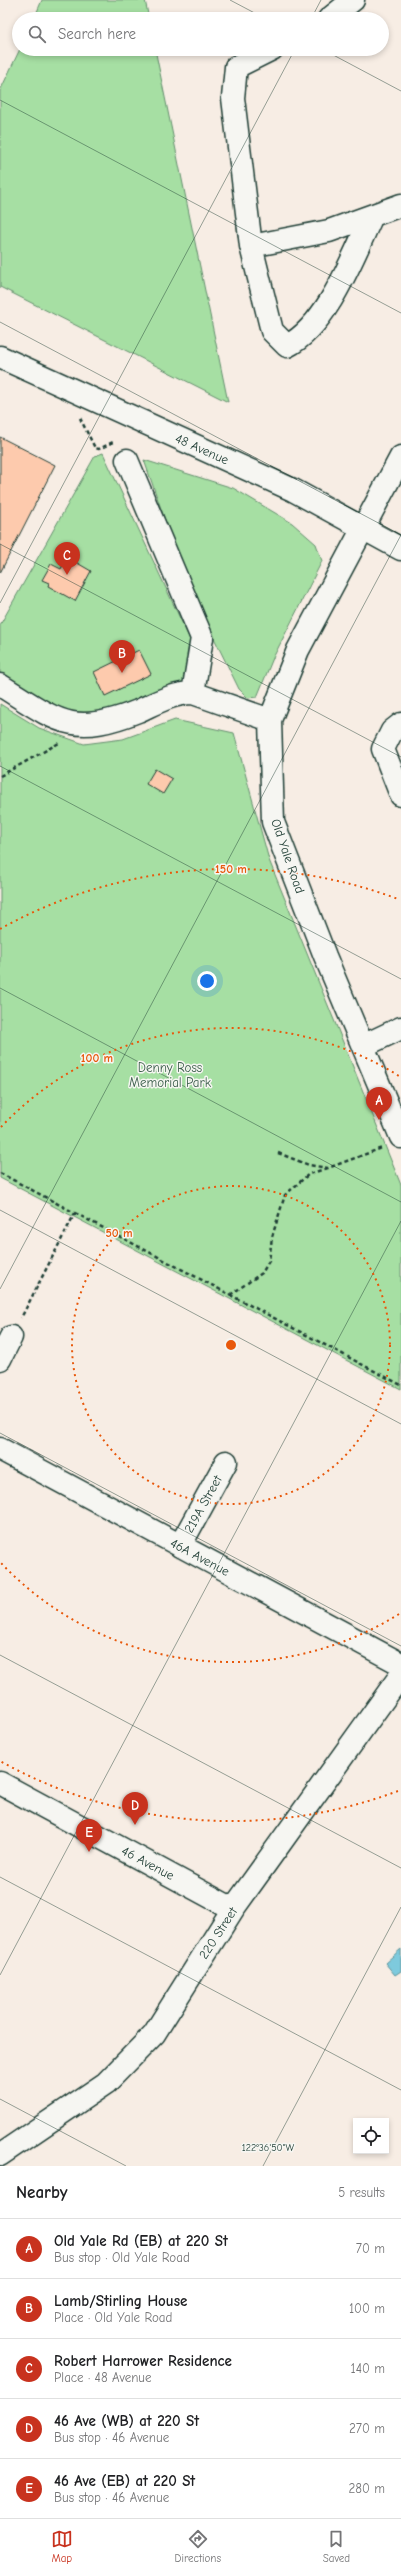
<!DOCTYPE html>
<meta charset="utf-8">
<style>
:root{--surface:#fff;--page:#f2f2f2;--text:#202124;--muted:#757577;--line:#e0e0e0;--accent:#c8321e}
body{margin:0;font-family:"Comic Neue",sans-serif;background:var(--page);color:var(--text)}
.controls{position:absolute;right:12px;bottom:12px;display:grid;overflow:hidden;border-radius:0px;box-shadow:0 2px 6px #0003}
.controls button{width:36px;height:36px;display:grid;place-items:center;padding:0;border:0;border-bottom:1px solid var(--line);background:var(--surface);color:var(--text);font:20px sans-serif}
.you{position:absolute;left:207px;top:981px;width:14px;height:14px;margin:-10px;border:3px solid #fff;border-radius:50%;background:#1a73e8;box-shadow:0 0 0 6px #1a73e833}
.badge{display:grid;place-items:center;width:26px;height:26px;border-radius:50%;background:var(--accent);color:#fff;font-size:13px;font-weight:700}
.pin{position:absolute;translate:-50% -33px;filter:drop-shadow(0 1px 2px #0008)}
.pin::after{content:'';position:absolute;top:21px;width:14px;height:12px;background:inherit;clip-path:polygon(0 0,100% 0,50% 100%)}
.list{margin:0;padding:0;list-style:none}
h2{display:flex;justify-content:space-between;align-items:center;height:52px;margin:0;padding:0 16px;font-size:17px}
h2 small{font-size:13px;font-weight:400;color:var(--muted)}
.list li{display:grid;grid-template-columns:26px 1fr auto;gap:12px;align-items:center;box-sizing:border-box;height:60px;padding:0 16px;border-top:1px solid var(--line)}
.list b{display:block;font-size:15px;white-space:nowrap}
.list p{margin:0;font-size:13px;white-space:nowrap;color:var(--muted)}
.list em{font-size:13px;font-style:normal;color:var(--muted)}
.icon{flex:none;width:22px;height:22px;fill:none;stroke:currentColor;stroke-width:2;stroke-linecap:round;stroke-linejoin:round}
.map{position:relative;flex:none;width:401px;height:2166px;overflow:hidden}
.search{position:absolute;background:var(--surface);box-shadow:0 2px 6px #0003;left:12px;right:12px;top:12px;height:44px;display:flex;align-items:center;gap:10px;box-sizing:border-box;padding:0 14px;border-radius:22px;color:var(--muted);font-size:15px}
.sheet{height:352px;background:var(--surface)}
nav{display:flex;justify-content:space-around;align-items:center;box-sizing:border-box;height:56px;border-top:1px solid var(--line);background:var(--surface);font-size:11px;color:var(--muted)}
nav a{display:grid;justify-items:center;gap:2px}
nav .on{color:var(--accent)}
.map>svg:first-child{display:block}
.green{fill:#a6dfa3;stroke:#628e6c}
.water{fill:#7ecadd;stroke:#589299}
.building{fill:#fdcaad;stroke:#1f3d34}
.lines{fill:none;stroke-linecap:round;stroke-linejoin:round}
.minor-casing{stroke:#1f3d34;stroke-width:25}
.major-casing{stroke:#1f3d34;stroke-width:25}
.path{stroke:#1f3d34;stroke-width:2.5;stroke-dasharray:4 3;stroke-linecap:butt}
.minor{stroke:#f6f6f2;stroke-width:22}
.major{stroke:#f6f6f2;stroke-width:22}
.ticks{fill:none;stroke:#1f3d34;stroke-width:1;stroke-opacity:0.45}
.ring{fill:none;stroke:#e8590c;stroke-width:2;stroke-dasharray:2 4}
.labels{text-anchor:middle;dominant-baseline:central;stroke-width:3;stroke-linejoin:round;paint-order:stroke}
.street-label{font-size:13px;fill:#1f3d34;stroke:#f6f6f2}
.park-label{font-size:13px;fill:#3a5d4a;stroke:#f6f6f2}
.ticks-label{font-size:10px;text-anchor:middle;fill:#1f3d34;stroke:#f6f6f2;stroke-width:3;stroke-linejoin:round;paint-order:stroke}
.centre{fill:#e8590c;stroke:#f6f6f2;stroke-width:2}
.ring-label{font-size:12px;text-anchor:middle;font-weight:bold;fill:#e8590c;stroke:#f6f6f2;stroke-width:3;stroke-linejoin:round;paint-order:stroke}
</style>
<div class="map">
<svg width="401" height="2166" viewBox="0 0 401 2166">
<rect width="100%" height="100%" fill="#f7ede4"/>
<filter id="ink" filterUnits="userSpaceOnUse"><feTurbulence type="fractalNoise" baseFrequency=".025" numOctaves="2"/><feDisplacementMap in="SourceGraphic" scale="8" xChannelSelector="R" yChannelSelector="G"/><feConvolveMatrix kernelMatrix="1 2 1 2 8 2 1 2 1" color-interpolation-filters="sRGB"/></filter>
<g filter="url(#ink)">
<path class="green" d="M42,0H145L149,19H34Z
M20,49H155L228,402L0,287V91Z
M103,453L205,672L155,696L99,714L52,709L0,676V625L95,456Z
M144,460L233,488L292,523L316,544L322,561L273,658L257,697L248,698L239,689L187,583Z
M0,704L39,728L84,744L123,739L175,720L234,733L269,860L401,1185V1389L0,1178Z"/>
<path class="water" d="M401,1949V1971L395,1975L385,1963Z"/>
<path class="building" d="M0,437L55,465L0,573Z
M67,557L91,571L75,601L48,586L49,583L42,580L51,564L61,569Z
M139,650L151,674L105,696L94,672Z
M155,769L172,779L163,794L146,784Z"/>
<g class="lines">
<g class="minor-casing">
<path id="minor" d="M329,19L353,0
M272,49L236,67L233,98L251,246L329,231L401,205
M251,246L272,331L287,346C328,325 353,256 372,216
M401,457L298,650L270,720L273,822L325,956L401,1137
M127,460L202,638L193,693L270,720
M0,685C56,720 71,738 138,711C156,703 173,693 193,693
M401,724L392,731L383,749L401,795
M363,1046L401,1028
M0,1359L11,1337
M0,1449L401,1664
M180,1546L226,1462
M0,1783L233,1909
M0,2155L106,2083L154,2034L233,1909L401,1675"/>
</g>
<g class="major-casing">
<path id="major" d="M0,357L293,490L401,549"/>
</g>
<path class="path" d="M80,418L95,448L99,449L113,442
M0,776L59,743
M278,1153L309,1165L328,1168L382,1148
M0,1173L75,1213L21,1318
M75,1213L401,1385
M230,1295L262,1273L269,1261L272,1237L285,1195L309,1174L328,1168"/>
<use href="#minor" class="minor"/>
<use href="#major" class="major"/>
</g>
</g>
<path class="ticks" d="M230,0L266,19M311,19L321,0M322,49L401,91M0,100L401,313M0,322L401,535M0,544L401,757M0,603L295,49M0,766L401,979M0,988L401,1202M0,1210L401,1424M0,1289L401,535M0,1433L401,1646M0,1655L401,1868M0,1877L401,2090M0,1975L401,1221M0,2099L126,2166M263,2166L401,1907"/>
<g class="ring">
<circle cx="231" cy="1345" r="159"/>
<path d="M399 1614A317 317 0 0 1 1 1563M1 1127A317 317 0 0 1 399 1076"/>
<path d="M398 1791A476 476 0 0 1 0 1761M0 929A476 476 0 0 1 398 899"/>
</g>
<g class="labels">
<g class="street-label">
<text transform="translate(202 449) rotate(24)">48 Avenue</text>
<text transform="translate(288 856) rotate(71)">Old Yale Road</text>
<text transform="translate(203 1504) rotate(-61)">219A Street</text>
<text transform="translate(200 1557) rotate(28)">46A Avenue</text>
<text transform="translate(148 1863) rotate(28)">46 Avenue</text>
<text transform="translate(218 1933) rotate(-57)">220 Street</text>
</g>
<g class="park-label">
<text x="170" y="1067">Denny Ross<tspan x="170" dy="15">Memorial Park</tspan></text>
</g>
</g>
<g class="ticks-label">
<text x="268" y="2151">122°36'50"W</text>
</g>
<circle cx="231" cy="1345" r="6" class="centre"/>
<g class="ring-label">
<text x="231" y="873">150 m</text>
<text x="97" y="1062">100 m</text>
<text x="119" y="1237">50 m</text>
</g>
</svg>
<div class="controls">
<button><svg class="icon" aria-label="locate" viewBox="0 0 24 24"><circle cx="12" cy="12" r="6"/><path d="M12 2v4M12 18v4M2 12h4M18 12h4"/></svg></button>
</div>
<div class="you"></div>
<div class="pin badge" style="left:379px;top:1120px">A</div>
<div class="pin badge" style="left:122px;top:673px">B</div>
<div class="pin badge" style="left:67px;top:575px">C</div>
<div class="pin badge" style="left:135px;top:1825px">D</div>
<div class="pin badge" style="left:89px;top:1852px">E</div>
<div class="search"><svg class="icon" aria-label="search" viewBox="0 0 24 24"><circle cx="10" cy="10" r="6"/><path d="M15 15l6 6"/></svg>Search here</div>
</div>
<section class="sheet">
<h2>Nearby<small>5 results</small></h2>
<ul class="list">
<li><span class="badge">A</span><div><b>Old Yale Rd (EB) at 220 St</b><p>Bus stop · Old Yale Road</p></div><em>70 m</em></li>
<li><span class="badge">B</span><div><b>Lamb/Stirling House</b><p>Place · Old Yale Road</p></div><em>100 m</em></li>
<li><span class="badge">C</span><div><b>Robert Harrower Residence</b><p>Place · 48 Avenue</p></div><em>140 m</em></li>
<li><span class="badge">D</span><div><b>46 Ave (WB) at 220 St</b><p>Bus stop · 46 Avenue</p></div><em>270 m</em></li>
<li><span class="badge">E</span><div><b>46 Ave (EB) at 220 St</b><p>Bus stop · 46 Avenue</p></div><em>280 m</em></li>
</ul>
</section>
<nav>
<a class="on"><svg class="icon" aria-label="map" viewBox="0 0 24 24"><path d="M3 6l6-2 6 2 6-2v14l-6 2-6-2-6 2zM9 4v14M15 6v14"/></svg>Map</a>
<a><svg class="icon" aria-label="directions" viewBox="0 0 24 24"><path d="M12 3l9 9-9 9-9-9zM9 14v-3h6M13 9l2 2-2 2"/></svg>Directions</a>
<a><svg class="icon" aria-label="saved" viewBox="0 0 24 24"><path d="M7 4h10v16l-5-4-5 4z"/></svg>Saved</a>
</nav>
